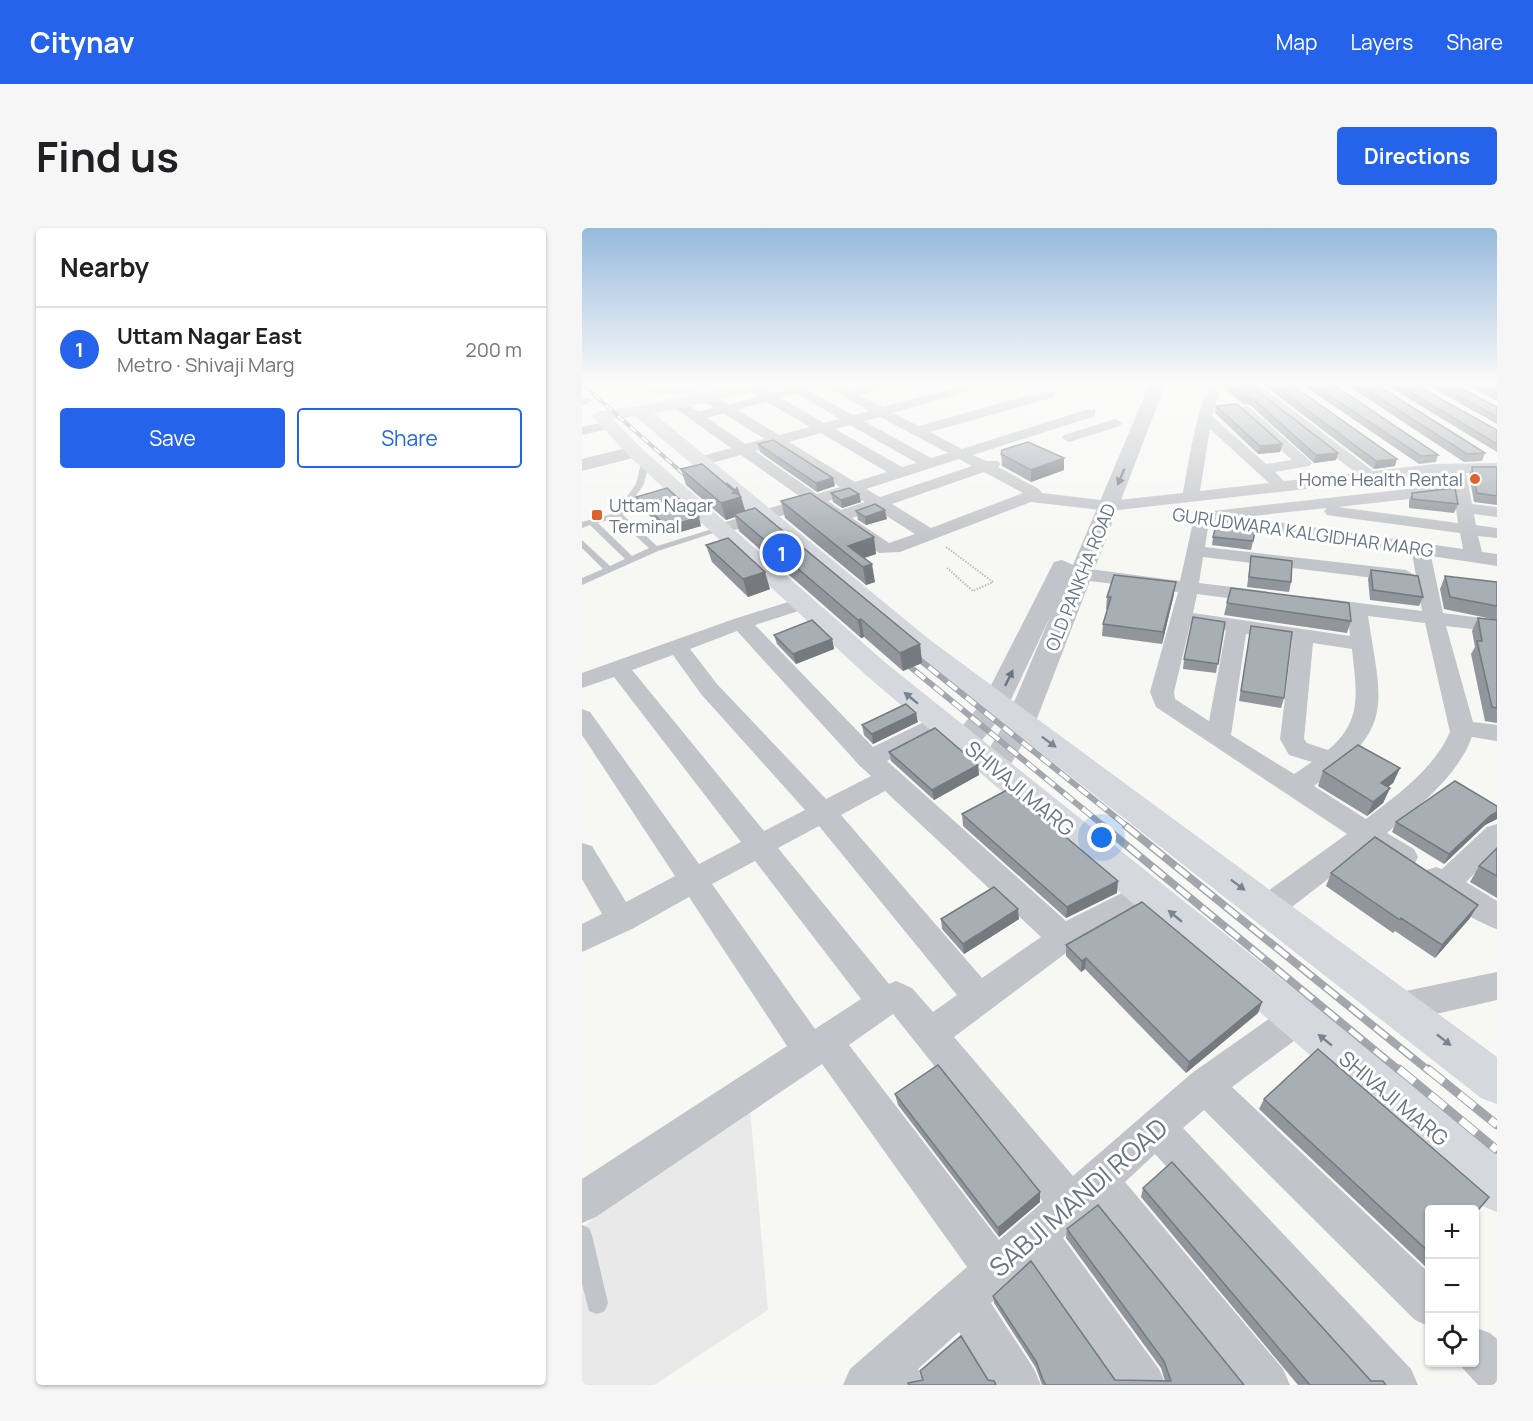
<!DOCTYPE html>
<meta charset="utf-8">
<style>
:root{--surface:#fff;--page:#f6f6f6;--text:#202124;--muted:#757577;--line:#e0e0e0;--accent:#2563eb}
body{margin:0;font-family:Manrope,sans-serif;background:var(--page);color:var(--text)}
.controls{position:absolute;right:18px;bottom:18px;display:grid;overflow:hidden;border-radius:6px;box-shadow:0 2px 4px #0004}
.controls button{width:54px;height:54px;display:grid;place-items:center;padding:0;border:0;border-bottom:2px solid var(--line);background:var(--surface);color:var(--text);font:30px sans-serif}
.you{position:absolute;left:520px;top:610px;width:21px;height:21px;margin:-15px;border:4px solid #fff;border-radius:50%;background:#1a73e8;box-shadow:0 0 0 9px #1a73e833}
.badge{display:grid;place-items:center;width:39px;height:39px;border-radius:50%;background:var(--accent);color:#fff;font-size:20px;font-weight:700}
.pin{position:absolute;translate:-50% -50%;border:3px solid #fff;box-shadow:0 2px 6px #0006}
.list{margin:0;padding:0;list-style:none}
h2{display:flex;justify-content:space-between;align-items:center;height:78px;margin:0;padding:0 24px;font-size:26px}
h2 small{font-size:20px;font-weight:400;color:var(--muted)}
.list li{display:grid;grid-template-columns:39px 1fr auto;gap:18px;align-items:center;box-sizing:border-box;height:84px;padding:0 24px;border-top:2px solid var(--line)}
.list b{display:block;font-size:22px;white-space:nowrap}
.list p{margin:0;font-size:20px;white-space:nowrap;color:var(--muted)}
.list em{font-size:20px;font-style:normal;color:var(--muted)}
.actions{display:flex;gap:12px;padding:18px 24px}
.actions a{flex:1;padding:14px 0;border:2px solid var(--accent);border-radius:6px;text-align:center;font-size:21px;color:var(--accent)}
.actions .main{background:var(--accent);color:#fff}
.icon{flex:none;width:33px;height:33px;fill:none;stroke:currentColor;stroke-width:2;stroke-linecap:round;stroke-linejoin:round}
.map{position:relative;flex:none;width:915px;height:1157px;overflow:hidden;border-radius:6px}
header{display:flex;align-items:center;gap:36px;box-sizing:border-box;height:84px;padding:0 30px;background:var(--accent);color:#fff}
header strong{font-size:28px}
nav{display:flex;gap:33px;margin-inline-start:auto;font-size:21px}
.intro{display:flex;align-items:center;justify-content:space-between;box-sizing:border-box;height:144px;padding:0 36px}
h1{margin:0;font-size:42px}
.button{padding:15px 27px;border-radius:6px;background:var(--accent);color:#fff;font-size:21px;font-weight:700}
main{display:flex;gap:36px;padding:0 36px}
aside{flex:1;background:var(--surface);border-radius:6px;box-shadow:0 2px 4px #0004}
.map>svg:first-child{display:block}
.built{fill:#e8e9e8}
.lines{fill:none;stroke-linecap:round;stroke-linejoin:round}
.canal{fill:#bbc4ca;fill-rule:evenodd}
.path{stroke:#bbbdc0;stroke-width:2;stroke-dasharray:1.5 1.5;stroke-linecap:butt}
.service{fill:#c1c4c8;fill-rule:evenodd}
.minor{fill:#c1c4c8;fill-rule:evenodd}
.tertiary{fill:#c1c4c8;fill-rule:evenodd}
.secondary{fill:#d5d8dc;fill-rule:evenodd}
.primary{fill:#d5d8dc;fill-rule:evenodd}
.rail-far3-casing{stroke:#a2a7ad;stroke-width:4}
.rail-far2-casing{stroke:#a2a7ad;stroke-width:6}
.rail-far1-casing{stroke:#a2a7ad;stroke-width:8}
.rail-casing{stroke:#a2a7ad;stroke-width:9}
.rail-far3{stroke:#fff;stroke-width:2;stroke-dasharray:8;stroke-linecap:butt}
.rail-far2{stroke:#fff;stroke-width:4;stroke-dasharray:12;stroke-linecap:butt}
.rail-far1{stroke:#fff;stroke-width:5;stroke-dasharray:16;stroke-linecap:butt}
.rail{stroke:#fff;stroke-width:7;stroke-dasharray:20;stroke-linecap:butt}
.wall{fill:#90969c}
.shaded-wall{fill:#757a7f}
.building{fill:#a7afb5;stroke:#757a7f;stroke-width:1.5}
.oneway{fill:#677584}
.oneway2{fill:#788491}
.poi-dot{fill:#dd642e;stroke:#fff;stroke-width:2}
.labels{text-anchor:middle;dominant-baseline:central;stroke-width:6;stroke-linejoin:round;paint-order:stroke}
.far-poi-label{font-size:18px;fill:#677584;stroke:#fff;text-anchor:end}
.far-street-label{font-size:18px;fill:#677584;stroke:#fff}
.street-label{font-size:21px;fill:#677584;stroke:#fff}
.near-street-label{font-size:26px;fill:#677584;stroke:#fff}
</style>
<header>
<strong>Citynav</strong>
<nav><a>Map</a><a>Layers</a><a>Share</a></nav>
</header>
<div class="intro"><h1>Find us</h1><a class="button">Directions</a></div>
<main>
<aside>
<h2>Nearby<small></small></h2>
<ul class="list">
<li><span class="badge">1</span><div><b>Uttam Nagar East</b><p>Metro · Shivaji Marg</p></div><em>200 m</em></li>
</ul>
<div class="actions"><a class="main">Save</a><a>Share</a></div>
</aside>
<div class="map">
<svg width="915" height="1157" viewBox="0 0 915 1157">
<rect width="100%" height="100%" fill="#f7f7f4"/>
<path class="built" d="M168,881L186,1082L72,1157H0V999Z"/>
<g class="lines">
<path class="canal" d="M232,155H252L121,191L114,187L116,184Z"/>
<path class="path" d="M364,319L411,354L391,363L365,340"/>
<path class="service" d="M64,229L68,231L62,256L41,287L75,318L140,298L144,301L76,323L0,357V350L21,341L0,320V312L28,338L43,331L8,297L0,300V294L33,285L54,256L60,231ZM34,290L67,320L50,328L16,295Z
M0,997L7,1000L10,1007L26,1075L23,1083L15,1086L7,1083L0,1056Z"/>
<path class="minor" d="M163,155H173L242,195L258,191L197,155H212L271,187L287,183L238,155H254L268,162L296,155H317L278,168L301,179L392,155H413L311,185L337,198L462,163H472V169L348,204L380,221L503,182H513V188L391,227L404,233H416L419,236L416,239L457,261L460,265L527,273L601,265C605,246 616,169 628,161L591,159L585,155H655V161H634L637,164L630,188L684,236L710,232L655,182L662,178L667,179L727,232L730,235L727,238L693,244L702,253L774,245L665,160V155H675L791,243L853,236L915,235V245H884L890,276L915,279V289L892,286L894,297L915,300V310L896,308L900,324L915,326V338L849,328L861,385L915,392V404L864,398L891,494L915,497V513L890,509C875,549 837,578 805,605L832,621L836,629L832,637C814,642 801,630 786,620L697,689L686,692L675,689L671,680L675,671L765,606L574,479L568,464L596,364L500,352L490,346L500,340L598,353L613,285L870,256L868,245L527,283L449,274L318,324L297,325L231,278L140,306L131,301L134,297L220,270L159,227L118,238L110,233L113,230L149,220L90,178V172H100L163,216L183,211L118,171V165H128L197,207L228,199L163,161ZM298,189L366,225L349,230L282,193ZM268,197L335,235L320,239L253,201ZM628,201L687,255L618,263ZM239,205L305,244L273,254L207,214ZM193,217L258,259L235,266L173,223ZM377,231L390,238L298,269L284,261ZM402,244L441,265L349,300L310,276ZM269,266L283,274L259,282L246,273ZM872,266L876,295L756,279ZM745,280L742,283L745,287L751,288L878,305L881,321L661,289ZM295,282L333,306L307,315L270,290ZM642,292L644,297L650,298L830,325L840,383L730,369L723,371L720,375L723,379L766,385L768,408L611,385L615,366L683,375L690,373L693,369L690,365L683,363L617,355L621,329L824,354L834,348L824,342L623,319L627,293ZM786,388L843,395L868,504C852,541 815,567 784,591L732,558C813,500 800,479 786,388ZM608,397L644,402L627,493L593,471L592,464ZM664,406L710,412L698,511L707,527L730,534L712,546L649,507ZM731,415L770,421C774,463 782,492 746,522L725,515L722,511Z
M0,170H8L10,173L0,178Z
M533,191L540,195L538,198L487,214L480,210L482,207Z
M26,193L31,194V200L0,207V199Z
M222,369L229,371L232,375L229,379L173,397L291,519L350,490L359,487L368,490L371,495L368,500L305,533L484,693L564,653L575,657L579,665L575,673L492,719L372,809L491,948L610,845L704,779L716,775L728,779L733,790L728,801L650,859L848,1046V1099L833,1092L622,882L601,900L829,1141L836,1157H782L573,926L543,954L701,1141L708,1157H655L513,981L481,1010L577,1141L584,1157H533L450,1038L409,1075L452,1141L459,1157H409L377,1104L336,1141L342,1157H261L268,1141L385,1039L240,836L14,989L0,995V951L205,818L107,669L50,701L0,724V696L20,686L0,651V615L10,618L44,674L93,648L0,507V481L8,484L117,636L159,614L32,449L0,460V445L152,391ZM155,403L278,538L289,548L244,571L135,456L108,421ZM91,427L119,466L223,582L182,603L50,442ZM303,563L459,709L400,750L259,587ZM237,598L375,767L351,784L330,760L314,753L307,756L196,620ZM173,633L279,771L233,801L130,656ZM311,786L461,974L417,1012L267,817Z
M915,596V623L884,654L915,673V701C896,695 848,667 839,650L844,642L854,639L860,641L905,599Z
M915,744V772L819,794L807,790L802,779L807,768L819,764Z
M892,1099L908,1105L915,1111V1157H896L875,1134H892Z"/>
<path class="tertiary" d="M568,155H584L454,493L423,546L412,550L401,546L396,539L424,493L469,387L424,482L393,521L382,524L371,521L367,514L401,473L472,334L480,332L491,337Z
M53,218L59,220L62,224L59,228L0,243V231Z"/>
<path class="secondary" d="M58,178L64,179L348,412L915,829V876L899,870L330,424L52,187L50,183L52,179Z
M18,183L24,184L59,220L305,436L842,865L915,928V984L898,977L810,897L285,448L47,228L10,188Z"/>
<path class="primary" d="M35,155L106,156L114,161C103,173 53,162 38,158Z
M163,155H192L184,160C160,165 20,202 10,188L18,183L58,178Z"/>
<g class="rail-far3-casing">
<path id="rail-far3" d="M0,156L114,257"/>
</g>
<g class="rail-far2-casing">
<path id="rail-far2" d="M328,424L546,599
M315,428L523,599"/>
</g>
<g class="rail-far1-casing">
<path id="rail-far1" d="M521,598L818,843
M544,598L847,843"/>
</g>
<g class="rail-casing">
<path id="rail" d="M817,841L915,922
M846,841L915,897"/>
</g>
<use href="#rail-far3" class="rail-far3"/>
<use href="#rail-far2" class="rail-far2"/>
<use href="#rail-far1" class="rail-far1"/>
<use href="#rail" class="rail"/>
</g>
<path class="wall" d="M657,155H665L756,225L754,232L732,235L668,177L661,176L645,163L646,157L657,156Z
M679,155H707L813,238L792,241Z
M718,155H749L856,227L854,234L837,236Z
M765,155H792L903,225L900,233L882,234L765,157Z
M801,155H830L915,202V224Z
M842,155H869L915,179V196Z
M881,155H915V173Z
M634,178L700,216L698,224L676,226L633,185Z
M176,216L253,258L235,264L178,224Z
M419,226L482,242L449,254L420,238Z
M890,239H915V277L892,274L887,247Z
M99,241L163,283L338,416L340,435L321,443L282,409L279,410L157,303L153,289L144,292L104,257Z
M249,265L277,266L279,274L260,280L251,274Z
M830,265L876,276L872,285L827,280V273Z
M54,269L119,298L88,307L57,278Z
M199,273L294,326L282,330L293,354L284,357L203,290Z
M274,283L305,291L284,297L276,292Z
M645,290L675,295L669,322L630,317L631,309Z
M124,317L188,361L166,369L130,334Z
M669,328L709,354L707,364L665,359Z
M789,342L841,369L837,378L788,372L786,351Z
M863,348L915,354V392L862,381L858,361Z
M592,366L580,416L520,408L521,396L526,381H524L525,369Z
M645,375L769,393L765,405L642,387Z
M896,390L915,392V495L903,493L889,426L893,419L890,403Z
M643,394L634,445L601,441L602,431Z
M669,398L702,470L699,480L657,473Z
M192,407L250,411L252,421L214,436L195,416Z
M336,494L291,516L282,507L280,497Z
M307,524L396,537L397,547L352,572L309,533Z
M818,540L811,555L806,559L808,560L801,575L785,588L736,558L741,543Z
M380,586L535,665L484,690L381,598Z
M915,591L903,597L862,636L810,604L814,594Z
M915,620V670L888,654L897,638Z
M749,645L888,690L853,730L813,703L811,705L744,658Z
M359,691H437L382,726L360,701Z
M484,717L680,774L676,785L604,845L503,741L499,744L484,728Z
M313,866L458,974L417,1009L316,877Z
M682,871L848,981V1039L846,1041L677,881Z
M561,960L789,1153L804,1157H716L559,969Z
M485,1001L662,1157H460L454,1140L412,1075L411,1068L533,1152L583,1153L579,1140L484,1010Z"/>
<path class="shaded-wall" d="M700,216L698,224L676,226L678,218Z
M756,225L754,232L732,235L734,227Z
M482,230V242L449,254V242Z
M815,231L813,238L792,241L794,233Z
M251,250L253,258L235,264L234,255Z
M277,266L279,274L260,280L259,272Z
M159,269L164,285L152,286L153,289L144,292L139,275Z
M303,282L305,291L284,297L283,289Z
M117,289L119,298L88,307L85,299Z
M292,309L294,326L273,333L266,318Z
M290,336L293,354L284,357L281,339Z
M183,344L188,361L166,369L161,351Z
M594,354L592,366L580,416L581,404Z
M279,391L282,409L279,410L276,392Z
M250,411L252,421L214,436L211,426Z
M338,416L340,435L321,443L318,425Z
M334,485L336,494L291,516L290,506Z
M396,537L397,547L352,572L350,562Z
M818,540L811,555L793,569L799,555Z
M808,560L801,575L785,588L791,574Z
M915,584V591L903,597L862,636L867,626L909,587Z
M536,653L535,665L484,690L485,679Z
M896,677L888,690L853,730L860,717Z
M436,681L437,691L382,726L381,716Z
M504,730L503,741L499,744L500,733Z
M680,774L676,785L604,845L607,834Z
M458,964V974L417,1009L416,1000Z"/>
<path class="building" d="M658,155H665L756,225L734,227L670,170L662,169L646,157L658,156Z
M689,155H707L815,231L794,233Z
M729,155H749L856,227L839,228Z
M774,155H792L903,225L885,226Z
M813,155H830L915,202V216Z
M854,155H869L915,179V189Z
M894,155H915V166Z
M655,176L700,216L678,218L634,178Z
M191,212L251,250L234,255L176,216Z
M446,214L482,230L449,242L419,226L420,222Z
M120,236L159,269L139,275L99,241Z
M890,239H915V268L895,265Z
M85,260L117,289L85,299L54,269Z
M267,260L277,266L259,272L249,265Z
M873,260L876,276L830,271V265Z
M228,265L292,309L266,318L290,336L281,339L199,273Z
M293,276L303,282L283,289L274,283Z
M173,280L338,416L318,425L279,391L276,392L152,286Z
M637,286H642L645,290L675,295L671,313L631,309Z
M146,310L183,344L161,351L124,317Z
M669,328L710,333L709,354L667,349Z
M789,342L836,348L841,369L791,362Z
M532,347L594,354L581,404L521,396L529,369H525Z
M863,348L915,354V378L868,369Z
M649,360L767,375L769,393L645,375Z
M611,389L643,394L636,436L602,431Z
M896,390L915,392V480L910,479L895,413H900Z
M230,392L250,411L211,426L192,407Z
M669,398L710,404L702,470L659,463Z
M324,476L334,485L290,506L280,497Z
M353,500L396,537L350,562L307,524Z
M776,517L818,540L799,555L808,560L791,574L741,543Z
M873,553L915,578V584L909,587L867,626L814,594Z
M427,561L536,653L485,679L380,586Z
M793,609L896,677L860,717L819,690L818,692L749,645Z
M915,620V648L897,638Z
M412,659L436,681L381,716L359,691Z
M560,674L680,774L607,834L504,730L500,733L484,717Z
M736,821L907,969L892,987V981H848V1025L682,871Z
M356,837L458,964L416,1000L313,866Z
M590,934L789,1153H801L804,1157H728L561,960Z
M516,977L662,1157H464L461,1152L454,1133L411,1068L449,1033L533,1152L589,1153L582,1133L485,1001Z
M379,1108L406,1152L412,1153L414,1157H327L326,1155L341,1152L338,1143Z"/>
<defs><path id="oneway-solid" d="M-6-.8H1V-3.2L6.5 0L1 3.2V.8H-6Z" transform="scale(1.5)"/></defs>
<g class="oneway">
<use href="#oneway-solid" transform="translate(539 249) rotate(112)"/>
<use href="#oneway-solid" transform="translate(427 450) rotate(-64)"/>
</g>
<g class="oneway2">
<use href="#oneway-solid" transform="translate(151 261) rotate(40)"/>
<use href="#oneway-solid" transform="translate(329 470) rotate(-141)"/>
<use href="#oneway-solid" transform="translate(467 514) rotate(37)"/>
<use href="#oneway-solid" transform="translate(656 657) rotate(37)"/>
<use href="#oneway-solid" transform="translate(593 688) rotate(-140)"/>
<use href="#oneway-solid" transform="translate(743 812) rotate(-141)"/>
<use href="#oneway-solid" transform="translate(862 812) rotate(38)"/>
</g>
<linearGradient id="sky" x2="0" y2="1"><stop stop-color="#96badc"/><stop offset="0.49" stop-color="#fbfbfa"/><stop offset="1" stop-color="#fbfbfa" stop-opacity="0"/></linearGradient>
<rect width="915" height="317" fill="url(#sky)"/>
<g class="poi-dot">
<circle cx="893" cy="251" r="6"/>
<rect x="9" y="281" width="12" height="12" rx="3"/>
</g>
<g class="labels">
<g class="far-poi-label">
<text x="881" y="251">Home Health Rental</text>
<text x="27" y="277" text-anchor="start">Uttam Nagar<tspan x="27" dy="21">Terminal</tspan></text>
</g>
<g class="far-street-label">
<text transform="translate(721 304) rotate(8)">GURUDWARA KALGIDHAR MARG</text>
<text transform="translate(498 349) rotate(-68)">OLD PANKHA ROAD</text>
</g>
<g class="street-label">
<text transform="translate(438 560) rotate(40)">SHIVAJI MARG</text>
<text transform="translate(812 870) rotate(40)">SHIVAJI MARG</text>
</g>
<g class="near-street-label">
<text transform="translate(496 969) rotate(-41)">SABJI MANDI ROAD</text>
</g>
</g>
</svg>
<div class="controls">
<button>+</button>
<button>−</button>
<button><svg class="icon" aria-label="locate" viewBox="0 0 24 24"><circle cx="12" cy="12" r="6"/><path d="M12 2v4M12 18v4M2 12h4M18 12h4"/></svg></button>
</div>
<div class="you"></div>
<div class="pin badge" style="left:200px;top:325px">1</div>
</div>
</main>
